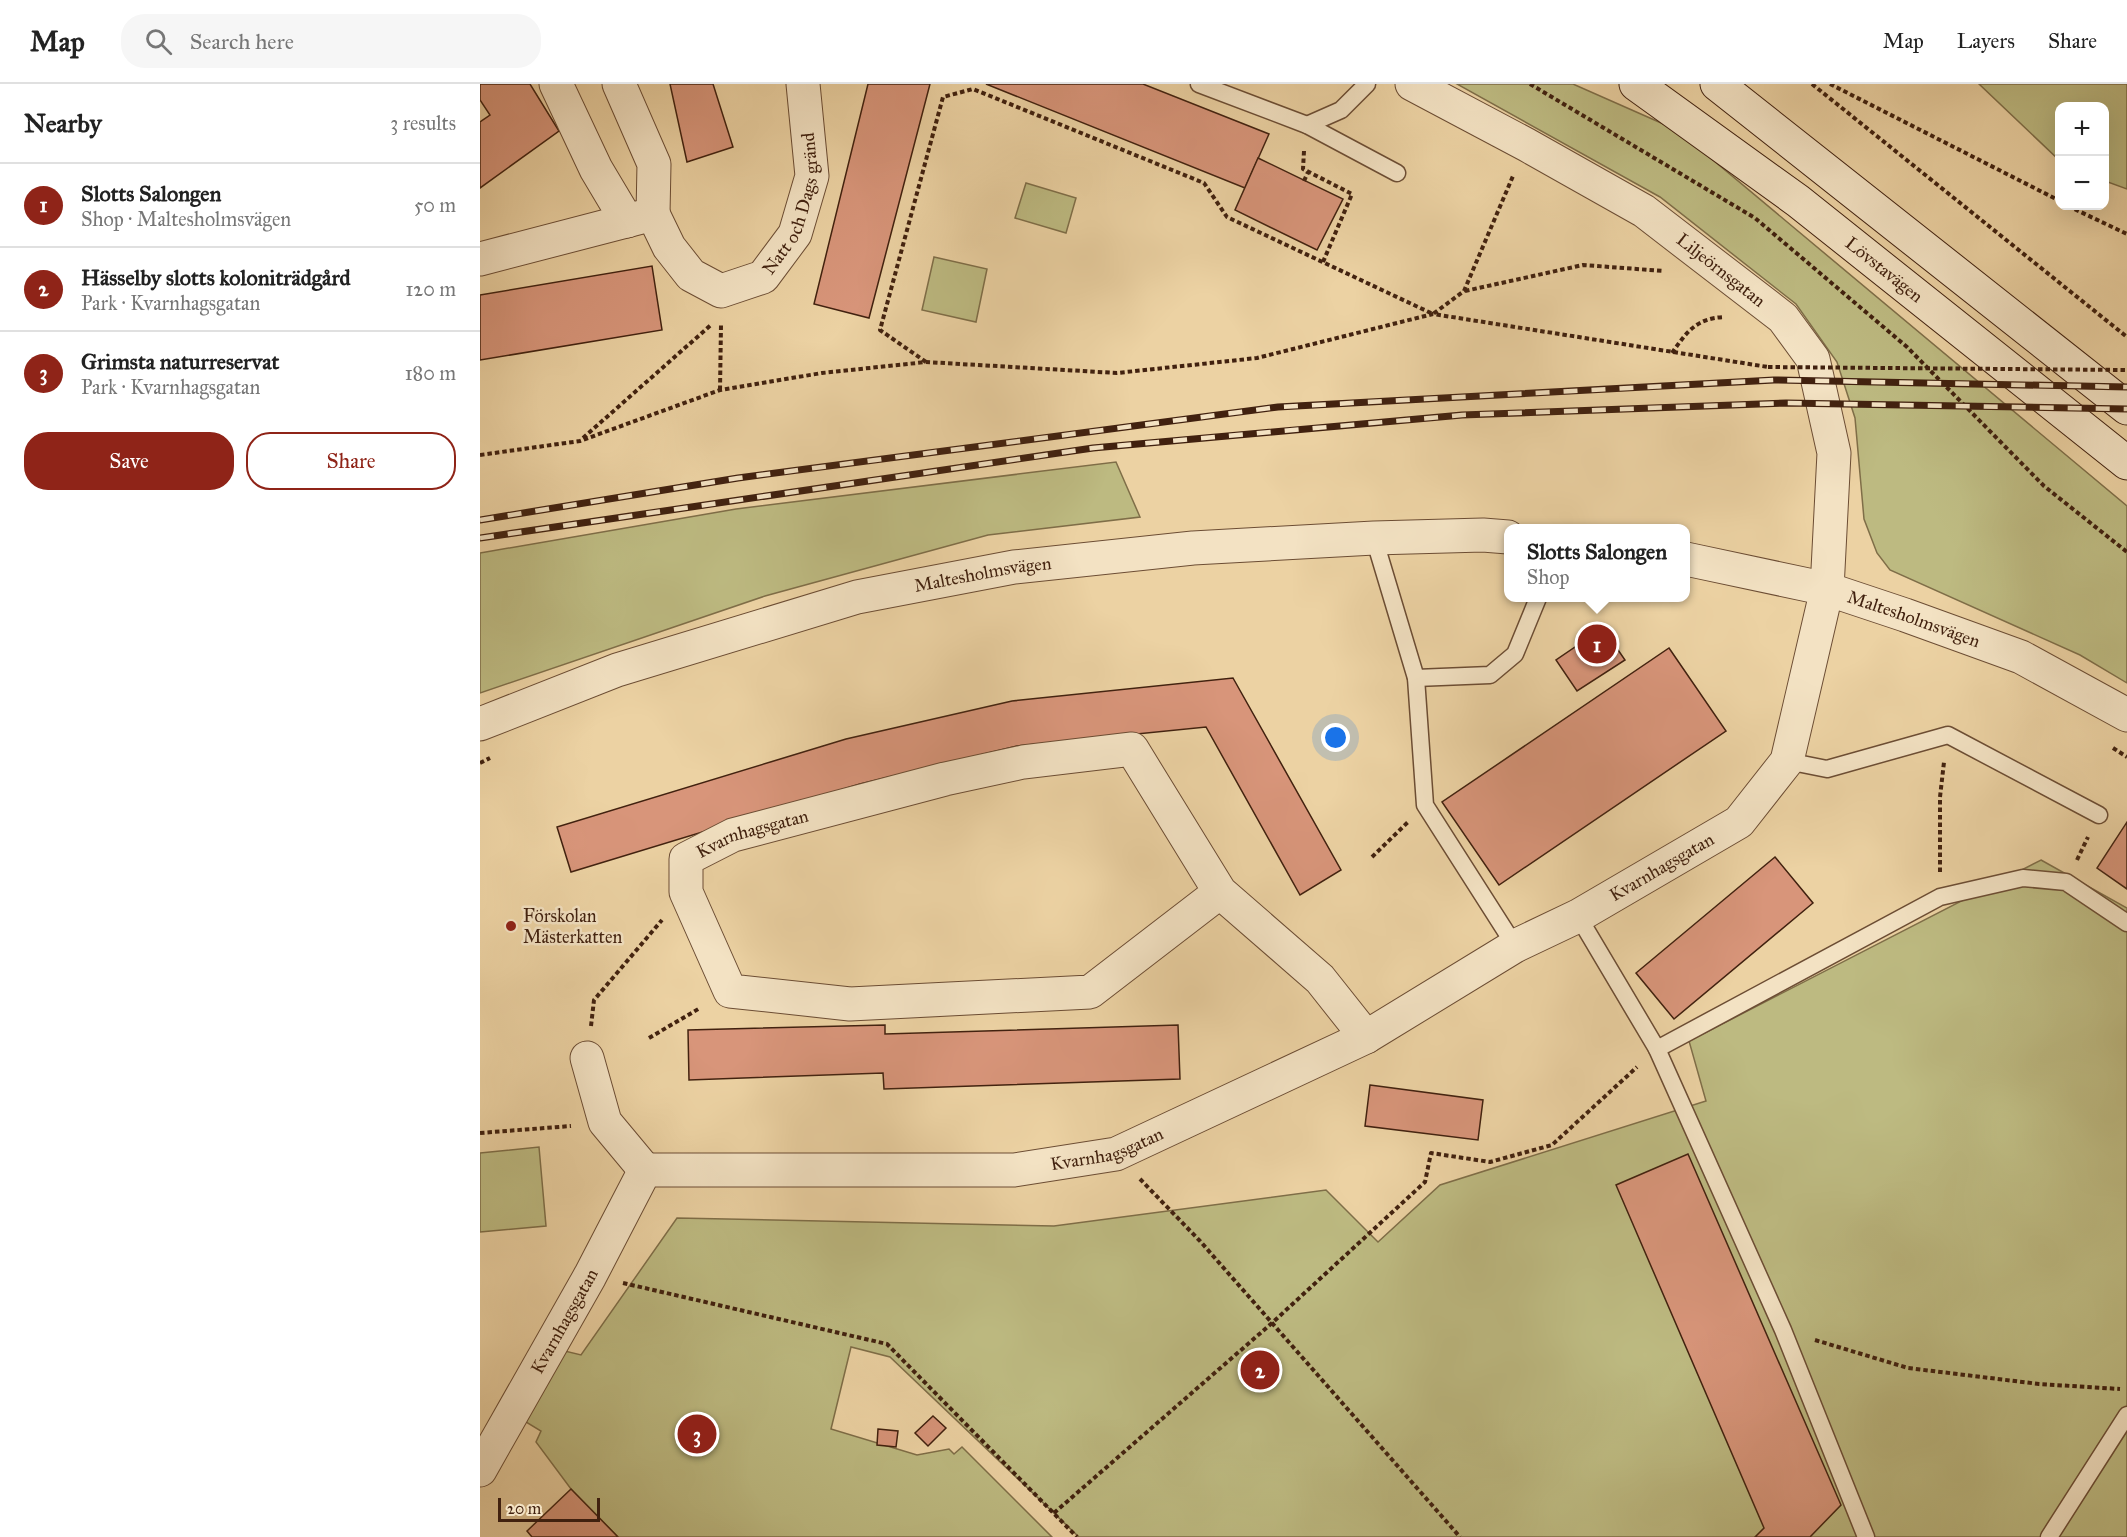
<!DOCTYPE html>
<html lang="en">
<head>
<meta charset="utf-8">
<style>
  :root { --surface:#fff; --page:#f6f6f6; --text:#222; --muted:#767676; --line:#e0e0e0; --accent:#8f2418 }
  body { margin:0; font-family:"IM FELL Great Primer",serif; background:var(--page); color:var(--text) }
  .controls { position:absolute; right:18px; top:18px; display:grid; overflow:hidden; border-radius:12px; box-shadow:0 6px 24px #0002 }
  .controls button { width:54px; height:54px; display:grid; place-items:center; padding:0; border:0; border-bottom:2px solid var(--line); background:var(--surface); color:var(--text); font:30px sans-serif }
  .scale { position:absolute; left:18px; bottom:15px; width:102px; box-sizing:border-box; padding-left:6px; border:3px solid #41210f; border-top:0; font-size:16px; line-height:21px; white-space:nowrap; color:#41210f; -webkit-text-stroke:4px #f3e2c3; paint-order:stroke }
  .you { position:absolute; left:856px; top:654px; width:21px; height:21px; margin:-15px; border:4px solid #fff; border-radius:50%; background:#1a73e8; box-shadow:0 0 0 9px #1a73e833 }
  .badge { display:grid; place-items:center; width:39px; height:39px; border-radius:50%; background:var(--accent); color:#fff; font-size:20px; font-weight:700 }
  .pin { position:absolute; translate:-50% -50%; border:3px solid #fff; box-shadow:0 2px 6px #0006 }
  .popup { position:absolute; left:1024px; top:440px; width:186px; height:78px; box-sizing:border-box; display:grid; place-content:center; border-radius:12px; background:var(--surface); filter:drop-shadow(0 2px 4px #0005); font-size:20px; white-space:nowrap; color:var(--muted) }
  .popup b { font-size:22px; color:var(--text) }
  .popup::after { content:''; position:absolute; left:50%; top:100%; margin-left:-12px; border:12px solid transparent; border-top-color:var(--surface) }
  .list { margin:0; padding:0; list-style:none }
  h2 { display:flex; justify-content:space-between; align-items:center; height:78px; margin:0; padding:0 24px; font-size:26px }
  h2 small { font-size:20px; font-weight:400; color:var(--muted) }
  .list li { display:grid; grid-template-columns:39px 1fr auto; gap:18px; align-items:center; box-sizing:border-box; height:84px; padding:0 24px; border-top:2px solid var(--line) }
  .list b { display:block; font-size:22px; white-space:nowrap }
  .list p { margin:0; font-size:20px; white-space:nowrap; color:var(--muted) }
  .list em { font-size:20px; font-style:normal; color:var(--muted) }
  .actions { display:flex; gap:12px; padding:18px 24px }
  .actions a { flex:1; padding:14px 0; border:2px solid var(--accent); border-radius:24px; text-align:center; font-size:21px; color:var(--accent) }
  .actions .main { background:var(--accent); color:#fff }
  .icon { flex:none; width:33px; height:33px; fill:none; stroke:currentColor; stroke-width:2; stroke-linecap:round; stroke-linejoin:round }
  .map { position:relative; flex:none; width:1647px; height:1453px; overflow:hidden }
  header { display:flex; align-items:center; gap:36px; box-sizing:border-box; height:84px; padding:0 30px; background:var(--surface); border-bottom:2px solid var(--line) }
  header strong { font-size:28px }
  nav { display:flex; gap:33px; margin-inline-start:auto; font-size:21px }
  .search { width:420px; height:54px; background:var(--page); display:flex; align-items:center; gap:15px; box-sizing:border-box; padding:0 21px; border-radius:24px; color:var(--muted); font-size:22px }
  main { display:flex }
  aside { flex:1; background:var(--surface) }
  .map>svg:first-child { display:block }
  .green { fill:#bdba81; stroke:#7f6e48; stroke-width:1.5 }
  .building { fill:#d8957a; stroke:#41210f; stroke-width:1.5 }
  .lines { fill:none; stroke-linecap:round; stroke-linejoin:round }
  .lane-casing { stroke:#6c4d34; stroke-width:19 }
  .street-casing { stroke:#6c4d34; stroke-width:35 }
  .secondary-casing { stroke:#41210f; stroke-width:35 }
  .path { stroke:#41210f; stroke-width:4; stroke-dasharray:4.5 3; stroke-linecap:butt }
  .lane { stroke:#f3e2c3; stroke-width:16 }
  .street { stroke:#f3e2c3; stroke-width:33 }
  .secondary { stroke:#f3e2c3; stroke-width:33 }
  .rail-casing { stroke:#41210f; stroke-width:7 }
  .rail { stroke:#f3e2c3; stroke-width:4.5; stroke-dasharray:14; stroke-linecap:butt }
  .path-bridge { stroke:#41210f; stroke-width:4; stroke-dasharray:4.5 3; stroke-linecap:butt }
  .poi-dot { fill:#8f2418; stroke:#f3e2c3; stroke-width:2 }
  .labels { text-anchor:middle; stroke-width:5; stroke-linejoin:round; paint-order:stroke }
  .street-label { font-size:18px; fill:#41210f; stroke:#f3e2c3 }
  .poi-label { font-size:18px; fill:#41210f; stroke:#f3e2c3; text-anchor:start }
</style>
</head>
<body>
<header>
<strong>Map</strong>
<div class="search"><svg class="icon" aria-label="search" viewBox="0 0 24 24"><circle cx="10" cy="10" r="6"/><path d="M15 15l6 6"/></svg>Search here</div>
<nav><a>Map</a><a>Layers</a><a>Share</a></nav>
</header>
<main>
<aside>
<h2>Nearby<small>3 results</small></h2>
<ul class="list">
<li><span class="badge">1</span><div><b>Slotts Salongen</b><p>Shop · Maltesholmsvägen</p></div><em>50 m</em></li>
<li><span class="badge">2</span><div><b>Hässelby slotts koloniträdgård</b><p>Park · Kvarnhagsgatan</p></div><em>120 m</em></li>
<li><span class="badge">3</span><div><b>Grimsta naturreservat</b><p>Park · Kvarnhagsgatan</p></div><em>180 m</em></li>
</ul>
<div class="actions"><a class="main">Save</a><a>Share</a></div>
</aside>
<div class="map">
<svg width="1647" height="1453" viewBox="0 0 1647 1453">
  <rect width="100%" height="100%" fill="#ecd2a3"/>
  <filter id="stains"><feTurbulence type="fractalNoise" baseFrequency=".00333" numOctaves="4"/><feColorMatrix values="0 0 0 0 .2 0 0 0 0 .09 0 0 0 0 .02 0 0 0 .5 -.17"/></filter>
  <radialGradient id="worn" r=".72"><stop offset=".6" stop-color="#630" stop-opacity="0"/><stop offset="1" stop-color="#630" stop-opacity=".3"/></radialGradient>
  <g class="green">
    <path d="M 977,0 L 1093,0 L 1197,46 L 1647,422 L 1647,599 L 1600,571 L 1410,486 L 1397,469 L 1384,435 L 1375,334 L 1357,278 L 1316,220 L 1180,113 Z"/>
    <path d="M 1499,0 L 1647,0 L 1647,105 L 1625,97 L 1624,22 L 1580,22 L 1579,76 Z"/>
    <path d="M 546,99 L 596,114 L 586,149 L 535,134 Z"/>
    <path d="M 454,173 L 507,185 L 496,238 L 442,226 Z"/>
    <path d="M 636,378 L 660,433 L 508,451 L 285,512 L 0,609 L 0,469 L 256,425 Z"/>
    <path d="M 1561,776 L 1647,824 L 1647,1453 L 599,1453 L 410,1273 L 371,1263 L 351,1345 L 437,1371 L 469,1365 L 474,1370 L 482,1363 L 572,1453 L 138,1453 L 91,1405 L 56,1358 L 61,1347 L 46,1338 L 85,1267 L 101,1271 L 197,1134 L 574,1142 L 846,1106 L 898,1158 L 960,1101 L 1226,1017 L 1209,957 Z"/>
    <path d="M 59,1063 L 66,1142 L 0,1148 L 0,1069 Z"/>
  </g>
  <g class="building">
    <path d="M 0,0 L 50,0 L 79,47 L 0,104 L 0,38 L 10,31 L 0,16 Z"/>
    <path d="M 190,0 L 233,0 L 253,63 L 207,78 Z"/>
    <path d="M 388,0 L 450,0 L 389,234 L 334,220 Z"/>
    <path d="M 506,0 L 663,0 L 789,50 L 765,104 Z"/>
    <path d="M 778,74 L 863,115 L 837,166 L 755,126 Z"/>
    <path d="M 172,182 L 182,246 L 0,276 L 0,211 Z"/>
    <path d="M 1123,544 L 1145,576 L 1097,607 L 1076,576 Z"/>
    <path d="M 1189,564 L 1246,647 L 1019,801 L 962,718 Z"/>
    <path d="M 753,594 L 861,786 L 820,811 L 726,643 L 537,662 L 380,700 L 91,788 L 77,743 L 366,655 L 532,617 Z"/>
    <path d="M 1647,738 L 1647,805 L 1617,784 Z"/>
    <path d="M 1295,773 L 1333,819 L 1194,935 L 1156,889 Z"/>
    <path d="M 405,941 L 405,950 L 698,941 L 700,995 L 404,1005 L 403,989 L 209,996 L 208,946 Z"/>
    <path d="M 890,1001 L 1003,1016 L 998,1056 L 885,1042 Z"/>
    <path d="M 1208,1070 L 1361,1421 L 1330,1453 L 1275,1453 L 1284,1444 L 1136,1101 Z"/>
    <path d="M 453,1332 L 466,1344 L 448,1362 L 435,1349 Z"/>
    <path d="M 398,1345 L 418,1347 L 416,1363 L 397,1361 Z"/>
    <path d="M 91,1405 L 138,1453 L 52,1453 L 47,1447 Z"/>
  </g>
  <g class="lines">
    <defs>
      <g id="lane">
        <path d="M 719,0 L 827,41 L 917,89"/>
        <path d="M 827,41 L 861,26 L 887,0"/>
        <path d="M 894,454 L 936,594 L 945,721 L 1035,862"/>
        <path d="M 936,594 L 1010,591 L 1035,570 L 1058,514"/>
        <path d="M 1307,677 L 1347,685 L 1468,651 L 1619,731"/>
        <path d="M 1098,832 L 1177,965 L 1460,813 L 1543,794 L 1586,798 L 1647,839"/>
        <path d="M 1177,965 L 1303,1246 L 1386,1453"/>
        <path d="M 1569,1453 L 1647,1331"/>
      </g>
      <g id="street">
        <path d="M 76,0 L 116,85 L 147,137"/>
        <path d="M 139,0 L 174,80 L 173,130"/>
        <path id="s1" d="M 0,175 L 173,130 L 189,163 L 211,191 L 241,207 L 283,193 L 315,150 L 332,92 L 323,0"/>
        <path id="s2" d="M 1206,475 L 1347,505 L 1425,531 L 1541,573 L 1647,631"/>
        <path id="s3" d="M 0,640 L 137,586 L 377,513 L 534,483 L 713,464 L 894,454 L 1003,451 L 1028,453"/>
        <path id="s4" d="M 740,808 L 610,908 L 370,920 L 250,907 L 206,808 L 206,775 L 253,751 L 465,695 L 543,678 L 652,665 L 740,808 L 840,895 L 886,953"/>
        <path d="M 107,974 L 125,1038 L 165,1086"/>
        <path id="s5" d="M 0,1386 L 110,1192 L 165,1086 L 534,1086 L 636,1070 L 886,953 L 1035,862 L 1098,832 L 1259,738 L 1307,677 L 1347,505 L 1354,369 L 1333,275 L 1303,234 L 1164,127 L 1047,61 L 932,0"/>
      </g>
      <g id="secondary">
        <path id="s6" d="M 1156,0 L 1318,117 L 1647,379"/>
        <path d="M 1237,0 L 1647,324"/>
      </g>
    </defs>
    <use href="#lane" class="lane-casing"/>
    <use href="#street" class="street-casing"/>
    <use href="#secondary" class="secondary-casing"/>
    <g class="path">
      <path d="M 1050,0 L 1275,134 L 1427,263 L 1564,402 L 1647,468"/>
      <path d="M 1332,0 L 1647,253"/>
      <path d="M 1350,0 L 1580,117"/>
      <path d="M 824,67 L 823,85 L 872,110 L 843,178"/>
      <path d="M 824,97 L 828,88"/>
      <path d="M 1588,122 L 1647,150"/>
      <path d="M 985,207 L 1103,181 L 1184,187"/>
      <path d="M 1192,269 C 1207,247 1217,234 1245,233"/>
      <path d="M 446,278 L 400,246 L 463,13 L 493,5 L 724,99 L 747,133 L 953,230 L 984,207 L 1033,92"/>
      <path d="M 240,306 L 241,241"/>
      <path d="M 103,354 L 232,240"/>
      <path d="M 0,371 L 100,357 L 240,306 L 342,289 L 446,278 L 637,289 L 777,274 L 953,230 L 1288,283"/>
      <path d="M 1633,664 L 1647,673"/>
      <path d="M 0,679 L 10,674"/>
      <path d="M 892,773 L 928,738"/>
      <path d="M 1597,776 L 1608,753"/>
      <path d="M 1460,788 L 1460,713 L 1464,678"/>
      <path d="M 111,942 L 114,916 L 182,836"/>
      <path d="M 169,954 L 220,924"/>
      <path d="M 0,1049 L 91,1042"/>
      <path d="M 660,1095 L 720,1157 L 980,1453"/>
      <path d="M 143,1199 L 407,1260 L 597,1453"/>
      <path d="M 1335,1256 L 1428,1284 L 1559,1300 L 1640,1305"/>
      <path d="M 574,1429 L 792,1239 L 945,1098 L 951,1069 L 1010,1078 L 1072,1061 L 1157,983"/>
    </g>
    <use href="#lane" class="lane"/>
    <use href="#street" class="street"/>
    <use href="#secondary" class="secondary"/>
    <defs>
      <g id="rail">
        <path d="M 0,436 L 258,394 L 798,323 L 1294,296 L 1647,303"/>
        <path d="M 0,454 L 613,364 L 982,331 L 1306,319 L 1647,325"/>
      </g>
    </defs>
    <use href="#rail" class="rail-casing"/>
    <use href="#rail" class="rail"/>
    <path class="path-bridge" d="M 1288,283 L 1647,286"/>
  </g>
  <circle class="poi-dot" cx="31" cy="842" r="6"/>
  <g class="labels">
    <g class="street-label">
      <text dy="6" stroke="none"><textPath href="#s1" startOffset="411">Natt och Dags gränd</textPath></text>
      <text dy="6" stroke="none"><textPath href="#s6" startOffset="310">Lövstavägen</textPath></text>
      <text transform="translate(1241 186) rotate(38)" y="6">Liljeörnsgatan</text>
      <text dy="6" stroke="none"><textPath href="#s3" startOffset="526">Maltesholmsvägen</textPath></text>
      <text dy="6" stroke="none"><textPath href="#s2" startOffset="236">Maltesholmsvägen</textPath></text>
      <text dy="6" stroke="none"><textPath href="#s4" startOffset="738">Kvarnhagsgatan</textPath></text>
      <text dy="6" stroke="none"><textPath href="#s5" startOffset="1432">Kvarnhagsgatan</textPath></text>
      <text dy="6" stroke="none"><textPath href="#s5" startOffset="807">Kvarnhagsgatan</textPath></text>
      <text dy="6" stroke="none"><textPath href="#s5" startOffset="171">Kvarnhagsgatan</textPath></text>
    </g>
    <g class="poi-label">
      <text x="43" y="838">Förskolan<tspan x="43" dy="21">Mästerkatten</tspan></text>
    </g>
  </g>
  <rect width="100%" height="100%" filter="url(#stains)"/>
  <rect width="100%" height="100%" fill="url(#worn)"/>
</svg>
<div class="controls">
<button>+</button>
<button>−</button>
</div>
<div class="scale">20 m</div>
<div class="you"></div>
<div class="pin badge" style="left:1117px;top:560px">1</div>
<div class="popup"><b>Slotts Salongen</b>Shop</div>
<div class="pin badge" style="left:780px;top:1286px">2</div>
<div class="pin badge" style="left:217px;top:1350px">3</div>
</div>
</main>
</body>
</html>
